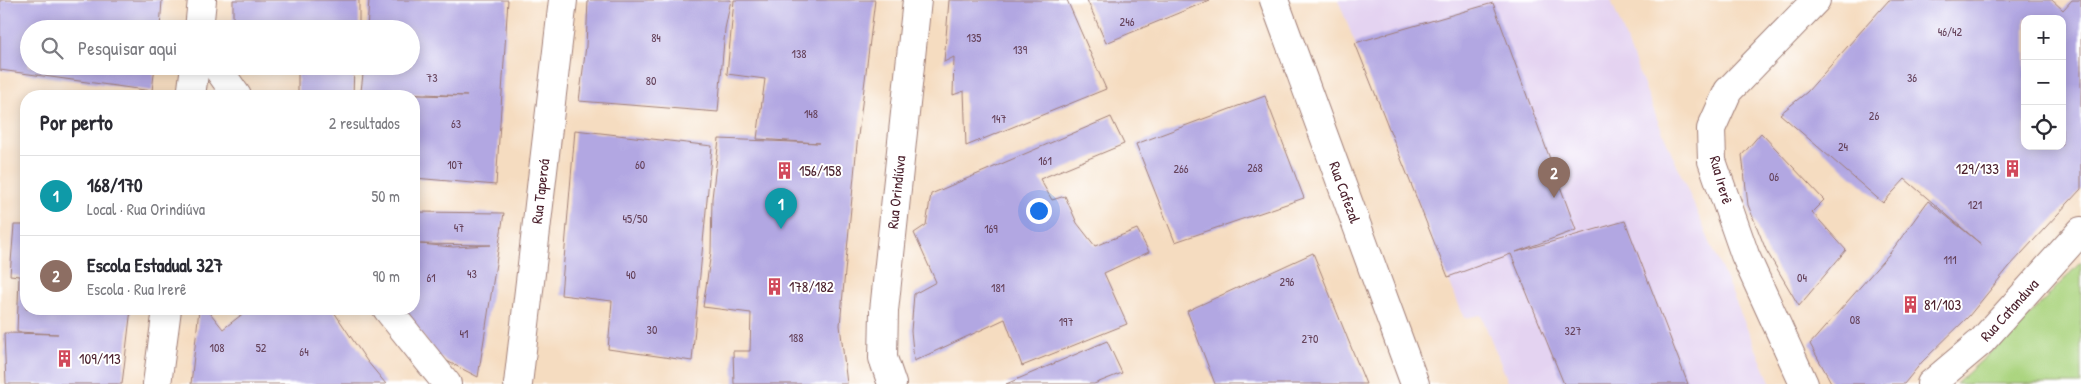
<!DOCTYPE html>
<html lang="pt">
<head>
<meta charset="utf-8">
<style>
  :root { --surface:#fff; --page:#f7f7f7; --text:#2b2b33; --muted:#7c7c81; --line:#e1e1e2; --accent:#d1495b }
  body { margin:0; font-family:"Patrick Hand",sans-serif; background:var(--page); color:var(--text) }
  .controls { position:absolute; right:15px; top:15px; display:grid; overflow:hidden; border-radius:10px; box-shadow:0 2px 12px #0003 }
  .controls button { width:45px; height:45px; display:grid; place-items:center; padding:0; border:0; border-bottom:1px solid var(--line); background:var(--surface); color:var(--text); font:25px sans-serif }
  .you { position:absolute; left:1038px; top:210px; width:18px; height:18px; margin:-12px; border:4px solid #fff; border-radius:50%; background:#1a73e8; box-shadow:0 0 0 8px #1a73e833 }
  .badge { display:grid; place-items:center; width:32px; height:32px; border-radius:50%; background:var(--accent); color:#fff; font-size:16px; font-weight:700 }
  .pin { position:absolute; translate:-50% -41px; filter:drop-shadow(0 1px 2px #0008) }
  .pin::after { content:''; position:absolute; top:26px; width:18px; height:15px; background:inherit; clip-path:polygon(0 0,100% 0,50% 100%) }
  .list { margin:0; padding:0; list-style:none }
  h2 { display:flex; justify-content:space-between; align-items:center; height:65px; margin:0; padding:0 20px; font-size:21px }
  h2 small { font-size:16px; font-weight:400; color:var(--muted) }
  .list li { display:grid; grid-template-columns:32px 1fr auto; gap:15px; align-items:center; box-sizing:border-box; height:80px; padding:0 20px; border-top:1px solid var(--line) }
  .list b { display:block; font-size:19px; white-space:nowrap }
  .list p { margin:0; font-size:16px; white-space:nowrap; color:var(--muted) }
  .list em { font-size:16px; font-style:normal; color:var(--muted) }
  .icon { flex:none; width:28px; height:28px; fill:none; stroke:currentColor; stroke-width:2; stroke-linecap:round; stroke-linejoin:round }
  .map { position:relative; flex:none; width:2081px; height:384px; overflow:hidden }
  .search { position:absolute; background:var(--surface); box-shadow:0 2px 12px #0003; left:20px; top:20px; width:400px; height:55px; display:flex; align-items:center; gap:12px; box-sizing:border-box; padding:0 18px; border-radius:28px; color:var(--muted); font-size:19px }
  .panel { position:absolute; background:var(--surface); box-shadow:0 2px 12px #0003; left:20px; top:90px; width:400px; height:225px; border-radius:20px }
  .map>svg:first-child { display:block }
  .built { fill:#e4d3f1 }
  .green { fill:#abd47f; stroke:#7a7a55 }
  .building { fill:#b2a7e2; fill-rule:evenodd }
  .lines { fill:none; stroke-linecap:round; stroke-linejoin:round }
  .minor-casing { stroke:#a07e76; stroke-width:30 }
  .minor { stroke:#fff; stroke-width:28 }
  .labels { text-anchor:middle; stroke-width:4; stroke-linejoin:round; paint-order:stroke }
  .number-label { font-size:12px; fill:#644159 }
  .poi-label { font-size:15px; fill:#4a1f2b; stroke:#fff; text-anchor:start }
  .street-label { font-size:15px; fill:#4a1f2b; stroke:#fff }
</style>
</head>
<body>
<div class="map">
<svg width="2081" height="384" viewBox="0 0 2081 384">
  <rect width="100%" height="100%" fill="#fff"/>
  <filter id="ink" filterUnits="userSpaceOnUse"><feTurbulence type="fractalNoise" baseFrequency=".02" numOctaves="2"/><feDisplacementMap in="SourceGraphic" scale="10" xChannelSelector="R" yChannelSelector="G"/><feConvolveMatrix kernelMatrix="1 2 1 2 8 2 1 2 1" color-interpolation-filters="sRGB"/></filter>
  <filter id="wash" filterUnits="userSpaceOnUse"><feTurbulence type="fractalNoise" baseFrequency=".0096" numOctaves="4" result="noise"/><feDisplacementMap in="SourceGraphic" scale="20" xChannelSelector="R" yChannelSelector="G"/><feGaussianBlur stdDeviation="1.12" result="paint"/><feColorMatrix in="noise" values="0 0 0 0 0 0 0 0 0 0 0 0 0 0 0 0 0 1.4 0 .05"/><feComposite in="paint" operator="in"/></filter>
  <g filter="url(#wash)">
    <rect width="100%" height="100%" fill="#f5dcc0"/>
    <path class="built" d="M 1338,0 L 1611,0 L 1657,119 L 1771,384 L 1509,384 L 1481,315 L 1464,318 Z"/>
    <path class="green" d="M 2081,262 L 2081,384 L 1956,384 L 2016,329 Z"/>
    <g id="blocks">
      <g class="building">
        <path d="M 0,0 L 162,0 L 160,29 L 29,29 L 29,66 L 155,66 L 152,91 L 0,70 Z"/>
        <path d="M 233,0 L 359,0 L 359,27 L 348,29 L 233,29 Z"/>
        <path d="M 369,0 L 508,0 L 496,185 L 414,178 L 414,95 L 467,96 L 361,91 L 364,66 L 411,66 L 411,29 L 367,29 Z"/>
        <path d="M 588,0 L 731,0 L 725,29 L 718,112 L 579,101 L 586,46 Z"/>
        <path d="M 734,0 L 875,0 L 857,144 L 840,325 L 847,384 L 734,384 L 733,351 L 750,351 L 751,313 L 703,307 L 711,252 L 712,198 L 719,139 L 819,143 L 757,139 L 765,79 L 727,74 Z"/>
        <path d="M 949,0 L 1067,0 L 1106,89 L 966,146 L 964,91 L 953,95 L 954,57 L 944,62 Z"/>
        <path d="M 1087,0 L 1210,0 L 1106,43 Z"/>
        <path d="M 1889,0 L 2052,0 L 2063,10 L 2072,0 L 2081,0 L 2081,189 L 2009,267 L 1969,316 L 1922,362 L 1904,384 L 1832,384 L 1810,344 L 1890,253 L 1928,201 L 1982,245 L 1905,179 L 1883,203 L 1780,114 L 1807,92 ZM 2025,19 L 2062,19 L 2062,146 L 2025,146 Z"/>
        <path d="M 1493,3 L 1576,230 L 1516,252 L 1625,221 L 1688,384 L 1564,384 L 1511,254 L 1448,277 L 1355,43 Z"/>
        <path d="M 298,66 L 354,66 L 353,96 L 298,96 Z"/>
        <path d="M 1265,96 L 1304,198 L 1175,242 L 1136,144 Z"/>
        <path d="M 1111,117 L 1124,144 L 1040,179 L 1052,200 L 1065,196 L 1077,223 L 1095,246 L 1137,229 L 1149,252 L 1104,273 L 1127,324 L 1022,366 L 1005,319 L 914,361 L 911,331 L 914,294 L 936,282 L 914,233 L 926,225 L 931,194 Z"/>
        <path d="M 575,130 L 712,146 L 692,361 L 608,349 L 612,301 L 561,295 Z"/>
        <path d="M 1761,133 L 1824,200 L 1812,212 L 1846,250 L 1799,306 L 1766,250 L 1748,205 L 1742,155 Z"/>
        <path d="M 417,212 L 504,213 L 478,377 L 439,357 L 402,309 L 414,309 L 414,244 ZM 420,244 L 491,245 L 453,247 Z"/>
        <path d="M 14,225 L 26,225 L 26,309 L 131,309 L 122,384 L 6,384 L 4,333 L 58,334 L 17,332 L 19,276 L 10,275 Z"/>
        <path d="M 1313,253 L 1366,384 L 1215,384 L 1187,311 Z"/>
        <path d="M 199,309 L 207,309 L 223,329 L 249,309 L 332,309 L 367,361 L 386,384 L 191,384 Z"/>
        <path d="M 1107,341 L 1122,373 L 1094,384 L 1006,384 Z"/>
      </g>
    </g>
  </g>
  <g filter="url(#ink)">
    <use href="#blocks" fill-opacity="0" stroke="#a07e76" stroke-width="1"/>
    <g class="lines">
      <defs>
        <g id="minor">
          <path id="s1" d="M 1274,0 L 1415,384"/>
          <path d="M 199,29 L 202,0"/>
          <path d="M 216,66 L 237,96"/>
          <path d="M 191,96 L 195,66"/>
          <path d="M 387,309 L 447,384"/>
          <path d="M 157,384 L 167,309"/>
          <path id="s2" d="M 518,384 L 563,0"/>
          <path id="s3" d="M 892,384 L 883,358 L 884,311 L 917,0"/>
          <path d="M 1804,384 L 1745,255 L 1712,161 L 1711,129 L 1728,91 L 1816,0"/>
          <path id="s4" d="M 1931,384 L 1982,341 L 2081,231"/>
        </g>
      </defs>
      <use href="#minor" class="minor-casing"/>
      <use href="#minor" class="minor"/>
    </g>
  </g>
  <defs>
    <symbol id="building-bare" viewBox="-9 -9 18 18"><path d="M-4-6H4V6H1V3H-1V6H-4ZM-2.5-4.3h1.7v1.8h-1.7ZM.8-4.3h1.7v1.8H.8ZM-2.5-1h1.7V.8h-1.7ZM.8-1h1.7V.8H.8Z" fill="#d1495b" stroke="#fff" stroke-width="2.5" paint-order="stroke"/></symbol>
  </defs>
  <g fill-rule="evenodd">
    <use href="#building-bare" x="2000" y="156" width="25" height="25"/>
    <use href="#building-bare" x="772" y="158" width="25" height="25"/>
    <use href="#building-bare" x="762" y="274" width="25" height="25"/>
    <use href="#building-bare" x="1898" y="292" width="25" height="25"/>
    <use href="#building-bare" x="52" y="346" width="25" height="25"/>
  </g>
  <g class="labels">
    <g class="number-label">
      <text x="1127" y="26">246</text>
      <text x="1950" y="36">46/42</text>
      <text x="656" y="42">84</text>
      <text x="974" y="42">135</text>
      <text x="1020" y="54">139</text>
      <text x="799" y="58">138</text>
      <text x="432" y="82">73</text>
      <text x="1912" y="82">36</text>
      <text x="651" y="85">80</text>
      <text x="811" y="118">148</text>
      <text x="1874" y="120">26</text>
      <text x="999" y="123">147</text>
      <text x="456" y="128">63</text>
      <text x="1843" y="151">24</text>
      <text x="1045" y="165">161</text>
      <text x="455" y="169">107</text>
      <text x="640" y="169">60</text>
      <text x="1255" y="172">268</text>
      <text x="1181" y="173">266</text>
      <text x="1774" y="181">06</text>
      <text x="1975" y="209">121</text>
      <text x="635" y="223">45/50</text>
      <text x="459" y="232">47</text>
      <text x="991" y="233">169</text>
      <text x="1950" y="264">111</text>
      <text x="472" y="278">43</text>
      <text x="631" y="279">40</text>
      <text x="431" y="282">61</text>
      <text x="1802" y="282">04</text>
      <text x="1287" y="286">296</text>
      <text x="998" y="292">181</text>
      <text x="1855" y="324">08</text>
      <text x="1066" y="326">197</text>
      <text x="652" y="334">30</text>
      <text x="1573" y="335">327</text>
      <text x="464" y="338">41</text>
      <text x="796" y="342">188</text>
      <text x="1310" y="343">270</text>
      <text x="217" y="352">108</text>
      <text x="261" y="352">52</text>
      <text x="304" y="356">64</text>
    </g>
    <g class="poi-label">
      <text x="1999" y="174" text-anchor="end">129/133</text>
      <text x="799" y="176">156/158</text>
      <text x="789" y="292">178/182</text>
      <text x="1924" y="310">81/103</text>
      <text x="79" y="364">109/113</text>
    </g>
    <g class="street-label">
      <text transform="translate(1721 180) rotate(74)" y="5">Rua Irerê</text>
      <text dy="5" stroke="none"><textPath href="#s2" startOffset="194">Rua Taperoá</textPath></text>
      <text dy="5" stroke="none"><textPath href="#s1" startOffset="205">Rua Cafezal</textPath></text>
      <text dy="5" stroke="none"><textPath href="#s3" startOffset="194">Rua Orindiúva</textPath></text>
      <text dy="5" stroke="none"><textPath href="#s4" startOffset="108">Rua Catanduva</textPath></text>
    </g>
  </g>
</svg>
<div class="controls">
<button>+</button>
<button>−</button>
<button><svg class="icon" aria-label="locate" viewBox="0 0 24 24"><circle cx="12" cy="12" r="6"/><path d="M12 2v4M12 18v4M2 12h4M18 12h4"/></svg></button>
</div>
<div class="you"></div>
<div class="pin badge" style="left:781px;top:229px;background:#0f9aa8">1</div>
<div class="pin badge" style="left:1554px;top:198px;background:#8d6e63">2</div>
<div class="search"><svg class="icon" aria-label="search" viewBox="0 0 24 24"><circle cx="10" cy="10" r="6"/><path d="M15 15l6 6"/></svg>Pesquisar aqui</div>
<section class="panel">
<h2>Por perto<small>2 resultados</small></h2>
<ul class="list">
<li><span class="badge" style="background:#0f9aa8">1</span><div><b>168/170</b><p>Local · Rua Orindiúva</p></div><em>50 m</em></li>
<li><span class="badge" style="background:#8d6e63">2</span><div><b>Escola Estadual 327</b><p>Escola · Rua Irerê</p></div><em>90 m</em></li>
</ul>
</section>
</div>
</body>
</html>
